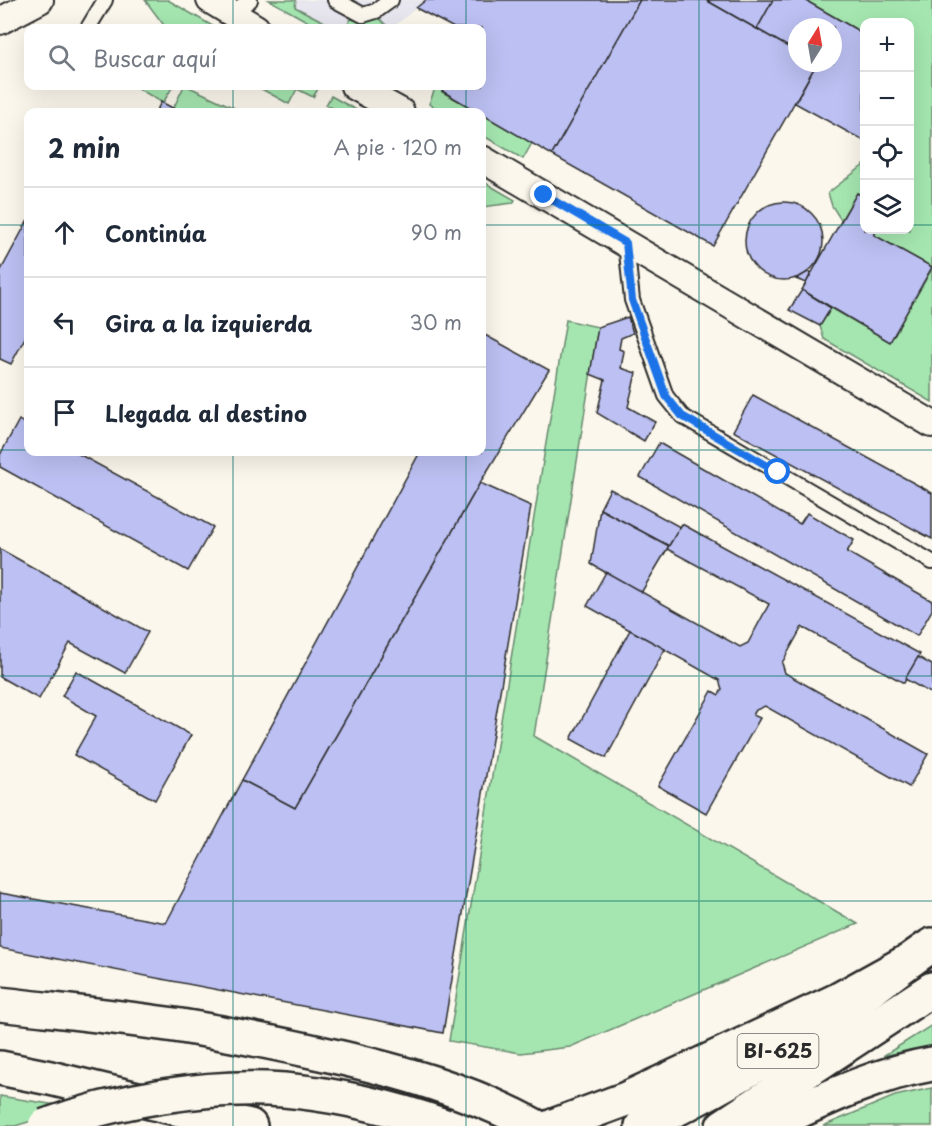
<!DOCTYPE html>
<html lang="es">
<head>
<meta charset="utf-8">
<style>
  :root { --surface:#fff; --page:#f2f2f3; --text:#1f2937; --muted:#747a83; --line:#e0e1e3 }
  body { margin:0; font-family:"Playpen Sans",sans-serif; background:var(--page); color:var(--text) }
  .controls { position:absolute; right:18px; top:18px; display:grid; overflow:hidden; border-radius:12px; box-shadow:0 6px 24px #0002 }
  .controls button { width:54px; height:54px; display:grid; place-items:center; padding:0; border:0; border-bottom:2px solid var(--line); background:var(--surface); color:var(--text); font:30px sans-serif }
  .compass { position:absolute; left:788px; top:18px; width:54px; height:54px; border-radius:50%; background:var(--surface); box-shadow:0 6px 24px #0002; rotate:11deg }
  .stop { position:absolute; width:18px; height:18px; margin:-14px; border:4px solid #1a73e8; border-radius:50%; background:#fff }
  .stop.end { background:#1a73e8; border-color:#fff; box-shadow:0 2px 6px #0008 }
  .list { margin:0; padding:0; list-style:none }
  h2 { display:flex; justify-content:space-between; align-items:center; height:78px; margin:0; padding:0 24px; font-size:26px }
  h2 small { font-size:20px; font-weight:400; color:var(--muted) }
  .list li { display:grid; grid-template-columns:39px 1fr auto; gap:18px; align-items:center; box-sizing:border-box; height:90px; padding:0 24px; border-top:2px solid var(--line) }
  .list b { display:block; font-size:22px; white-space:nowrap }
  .list em { font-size:20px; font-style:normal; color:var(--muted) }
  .icon { flex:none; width:33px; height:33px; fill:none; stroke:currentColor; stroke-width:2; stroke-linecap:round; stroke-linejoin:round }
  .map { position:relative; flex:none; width:932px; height:1126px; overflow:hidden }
  .search { position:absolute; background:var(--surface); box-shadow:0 6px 24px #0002; left:24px; top:24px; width:462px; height:66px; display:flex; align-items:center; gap:15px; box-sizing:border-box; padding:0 21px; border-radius:12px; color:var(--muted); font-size:22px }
  .panel { position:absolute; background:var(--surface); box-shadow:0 6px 24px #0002; left:24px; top:108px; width:462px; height:348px; border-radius:12px }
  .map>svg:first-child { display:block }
  .built { fill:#e8e6ee }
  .green { fill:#a5e6b0; stroke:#68886e; stroke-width:1.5 }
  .building { fill:#bcc0f2; stroke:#2b2b2b; stroke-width:1.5 }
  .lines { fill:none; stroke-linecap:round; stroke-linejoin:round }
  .service-casing { stroke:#2b2b2b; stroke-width:18 }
  .minor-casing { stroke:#2b2b2b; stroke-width:30 }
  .primary-casing { stroke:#2b2b2b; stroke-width:38 }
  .motorway-casing { stroke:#2b2b2b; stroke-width:38 }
  .service { stroke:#fbf7ec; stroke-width:14 }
  .minor { stroke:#fbf7ec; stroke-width:26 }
  .primary { stroke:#fbf7ec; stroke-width:33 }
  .motorway { stroke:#fbf7ec; stroke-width:33 }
  .motorway-bridge-casing { stroke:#2b2b2b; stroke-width:38; stroke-linecap:butt }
  .motorway-bridge { stroke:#fbf7ec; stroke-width:33 }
  .route { stroke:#1a73e8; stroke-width:8 }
  .grid { fill:none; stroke:#0f766e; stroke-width:1.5; stroke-opacity:0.55 }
  .labels { text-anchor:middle; stroke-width:4.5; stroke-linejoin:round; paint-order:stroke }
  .shield { fill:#fbf7ec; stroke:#696865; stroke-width:1.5 }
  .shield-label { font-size:20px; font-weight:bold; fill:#2b2b2b }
</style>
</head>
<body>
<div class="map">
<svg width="932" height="1126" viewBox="0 0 932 1126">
  <rect width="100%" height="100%" fill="#fbf7ec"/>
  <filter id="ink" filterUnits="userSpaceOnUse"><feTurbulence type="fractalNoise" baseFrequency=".0167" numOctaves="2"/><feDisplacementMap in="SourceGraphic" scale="12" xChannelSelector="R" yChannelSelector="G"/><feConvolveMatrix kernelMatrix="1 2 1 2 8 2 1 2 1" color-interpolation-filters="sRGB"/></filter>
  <g filter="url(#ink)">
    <path class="built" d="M 280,0 L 426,0 L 392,28 L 319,28 L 277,6 Z"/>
    <g class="green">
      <path d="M 145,0 L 168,0 L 216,28 L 166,28 Z"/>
      <path d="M 269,0 L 296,0 L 295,7 L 336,28 L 319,28 Z"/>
      <path d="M 805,0 L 932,0 L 932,267 L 874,235 L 877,230 L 910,230 L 910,22 L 864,22 L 864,34 Z"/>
      <path d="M 379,18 L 389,28 L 346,28 L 351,19 L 362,22 Z"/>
      <path d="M 134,86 L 173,86 L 163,103 Z"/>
      <path d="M 184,86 L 187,86 L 243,112 L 180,112 L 173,109 Z"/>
      <path d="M 256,86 L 313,86 L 318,89 L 313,97 L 297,89 L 289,104 Z"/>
      <path d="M 436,86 L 446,86 L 442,92 L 479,112 L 443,112 L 429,104 Z"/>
      <path d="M 331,96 L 360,112 L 341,112 L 326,105 Z"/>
      <path d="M 482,114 L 532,143 L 523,159 L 482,135 Z"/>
      <path d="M 864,165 L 864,197 L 857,193 L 841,220 L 832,206 L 828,193 Z"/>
      <path d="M 482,181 L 515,200 L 513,203 L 482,207 Z"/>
      <path d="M 932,269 L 932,402 L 824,339 L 820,326 L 831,308 L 890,342 Z"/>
      <path d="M 566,320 L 598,327 L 534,736 L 858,924 L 570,1047 L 521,1053 L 449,1041 Z"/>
      <path d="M 932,1025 L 932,1046 L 883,1056 Z"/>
      <path d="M 932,1088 L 932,1126 L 823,1126 L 895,1096 Z"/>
      <path d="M 0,1096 L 75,1108 L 15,1126 L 0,1126 Z"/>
    </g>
    <g class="building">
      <path d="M 426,0 L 640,0 L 552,155 L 442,91 L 446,86 L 482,86 L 482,28 L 454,28 L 416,8 Z"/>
      <path d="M 640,0 L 706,0 L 797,52 L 797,63 L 817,63 L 713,246 L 552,155 Z"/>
      <path d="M 706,0 L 773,0 L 757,29 Z"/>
      <path d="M 773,0 L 805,0 L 864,34 L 864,141 L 795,103 L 817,63 L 833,63 L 833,27 L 797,27 L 797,52 L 757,29 Z"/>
      <path d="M 161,102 L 167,105 L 180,112 L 156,112 Z"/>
      <path d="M 857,193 L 864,197 L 864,230 L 877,230 L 874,235 L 932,267 L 890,342 L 802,290 Z"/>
      <circle cx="784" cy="241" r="39"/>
      <path d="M 28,220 L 28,332 L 11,364 L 0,359 L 0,272 Z"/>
      <path d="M 808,272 L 811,273 L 806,283 L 796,279 Z"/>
      <path d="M 802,290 L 831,308 L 820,326 L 789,310 Z"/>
      <path d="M 628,317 L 633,333 L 621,338 L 619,349 L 624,351 L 621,368 L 636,373 L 628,407 L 655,422 L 644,441 L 597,413 L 605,380 L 590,374 L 598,327 Z"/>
      <path d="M 483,334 L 549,370 L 480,483 L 295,808 L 242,780 L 420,452 L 482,452 L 482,338 Z"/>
      <path d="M 753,395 L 932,493 L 932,539 L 733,431 Z"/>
      <path d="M 19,420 L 28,426 L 28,452 L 75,452 L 213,527 L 188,571 L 0,467 L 0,455 Z"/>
      <path d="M 659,443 L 800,524 L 807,513 L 854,540 L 847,552 L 932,601 L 932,610 L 917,636 L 640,477 Z"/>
      <path d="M 480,483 L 531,506 L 443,1033 L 0,948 L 0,893 L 166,923 L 242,780 L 295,808 Z"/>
      <path d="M 610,489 L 680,527 L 669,546 L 600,509 Z"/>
      <path d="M 600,509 L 669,546 L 641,593 L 591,564 Z"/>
      <path d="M 682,524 L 920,654 L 904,683 L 802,627 L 782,663 L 785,673 L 928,754 L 909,787 L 765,706 L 756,710 L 753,715 L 760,718 L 706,813 L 658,786 L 712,691 L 719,695 L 722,689 L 719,680 L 587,606 L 606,572 L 740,647 L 748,643 L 769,604 L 667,549 Z"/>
      <path d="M 0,549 L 148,632 L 125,673 L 70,643 L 39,699 L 0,677 Z"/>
      <path d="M 630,630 L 665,649 L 606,758 L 571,739 Z"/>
      <path d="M 918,657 L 932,665 L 932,694 L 905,679 Z"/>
      <path d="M 76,671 L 191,735 L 155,800 L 74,755 L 96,716 L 62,696 Z"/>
    </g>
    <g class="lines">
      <defs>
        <g id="service">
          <path d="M 335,0 L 363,15 L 376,11 L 391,0"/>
          <path d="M 231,14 L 250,0"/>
          <path d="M 88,28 L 105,0"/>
          <path d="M 626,243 L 632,300 L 666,396 L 682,416 L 932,562"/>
        </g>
        <g id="minor">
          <path d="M 210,0 L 256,28"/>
          <path d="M 0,21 L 40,0"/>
          <path d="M 354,86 L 401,112"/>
          <path d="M 482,159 L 932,424"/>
        </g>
        <g id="primary">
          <path d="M 642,1126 C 712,1093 780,1053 843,1010 C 874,989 901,965 932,945"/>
          <path d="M 723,1126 L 932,989"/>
        </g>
        <g id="motorway">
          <path d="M 0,1004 C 60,1011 121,1017 181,1026 C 231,1034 280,1044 329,1055 C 400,1071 471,1091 535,1126"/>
          <path d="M 0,1068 L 50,1078 L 250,1126"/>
          <path d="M 553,1126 L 626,1099 L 691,1069 L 838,1000 L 905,963"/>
          <path d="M 767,1126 C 821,1101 874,1074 932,1064"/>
        </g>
      </defs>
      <use href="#service" class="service-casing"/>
      <use href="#minor" class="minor-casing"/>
      <use href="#primary" class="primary-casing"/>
      <use href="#motorway" class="motorway-casing"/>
      <use href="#service" class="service"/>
      <use href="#minor" class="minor"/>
      <use href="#primary" class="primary"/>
      <use href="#motorway" class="motorway"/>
      <defs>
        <path id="motorway-bridge" d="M 45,1126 C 116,1100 209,1084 284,1090 C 340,1095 393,1108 445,1126"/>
      </defs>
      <use href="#motorway-bridge" class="motorway-bridge-casing"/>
      <use href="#motorway-bridge" class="motorway-bridge"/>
    </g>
  </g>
  <g class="lines" filter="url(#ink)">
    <path class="route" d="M 544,195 L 626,243 L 632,300 L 666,396 L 682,416 L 778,472"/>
  </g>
  <path class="grid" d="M 233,0 L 233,28M 466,0 L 466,28M 699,0 L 699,1126M 233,86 L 233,112M 466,86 L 466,112M 0,225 L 28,225M 482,225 L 864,225M 910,225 L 932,225M 0,450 L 28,450M 482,450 L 932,450M 233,452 L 233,1126M 466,452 L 466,1126M 0,676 L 932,676M 0,901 L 932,901"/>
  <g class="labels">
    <rect class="shield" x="737.5" y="1034" width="81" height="34" rx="4.5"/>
    <g class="shield-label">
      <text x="778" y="1058">BI-625</text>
    </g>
  </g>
</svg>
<div class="controls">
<button>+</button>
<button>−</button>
<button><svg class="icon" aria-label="locate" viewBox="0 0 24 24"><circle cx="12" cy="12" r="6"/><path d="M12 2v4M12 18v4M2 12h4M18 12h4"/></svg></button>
<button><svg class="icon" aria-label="layers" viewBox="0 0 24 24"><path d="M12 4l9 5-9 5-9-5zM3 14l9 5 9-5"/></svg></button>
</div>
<svg class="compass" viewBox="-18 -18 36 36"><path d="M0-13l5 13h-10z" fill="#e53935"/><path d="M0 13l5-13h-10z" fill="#747a83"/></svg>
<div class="stop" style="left:778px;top:472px"></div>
<div class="stop end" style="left:544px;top:195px"></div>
<div class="search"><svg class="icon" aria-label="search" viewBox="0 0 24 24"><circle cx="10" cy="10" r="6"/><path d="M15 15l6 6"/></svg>Buscar aquí</div>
<section class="panel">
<h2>2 min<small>A pie · 120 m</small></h2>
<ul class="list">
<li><svg class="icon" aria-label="ahead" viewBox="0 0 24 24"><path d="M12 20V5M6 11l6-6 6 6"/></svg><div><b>Continúa</b></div><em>90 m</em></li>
<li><svg class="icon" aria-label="left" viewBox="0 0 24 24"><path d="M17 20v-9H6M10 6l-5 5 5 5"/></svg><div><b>Gira a la izquierda</b></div><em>30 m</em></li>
<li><svg class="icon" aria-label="arrive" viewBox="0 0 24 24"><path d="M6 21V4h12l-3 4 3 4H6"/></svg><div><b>Llegada al destino</b></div></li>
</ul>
</section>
</div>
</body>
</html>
